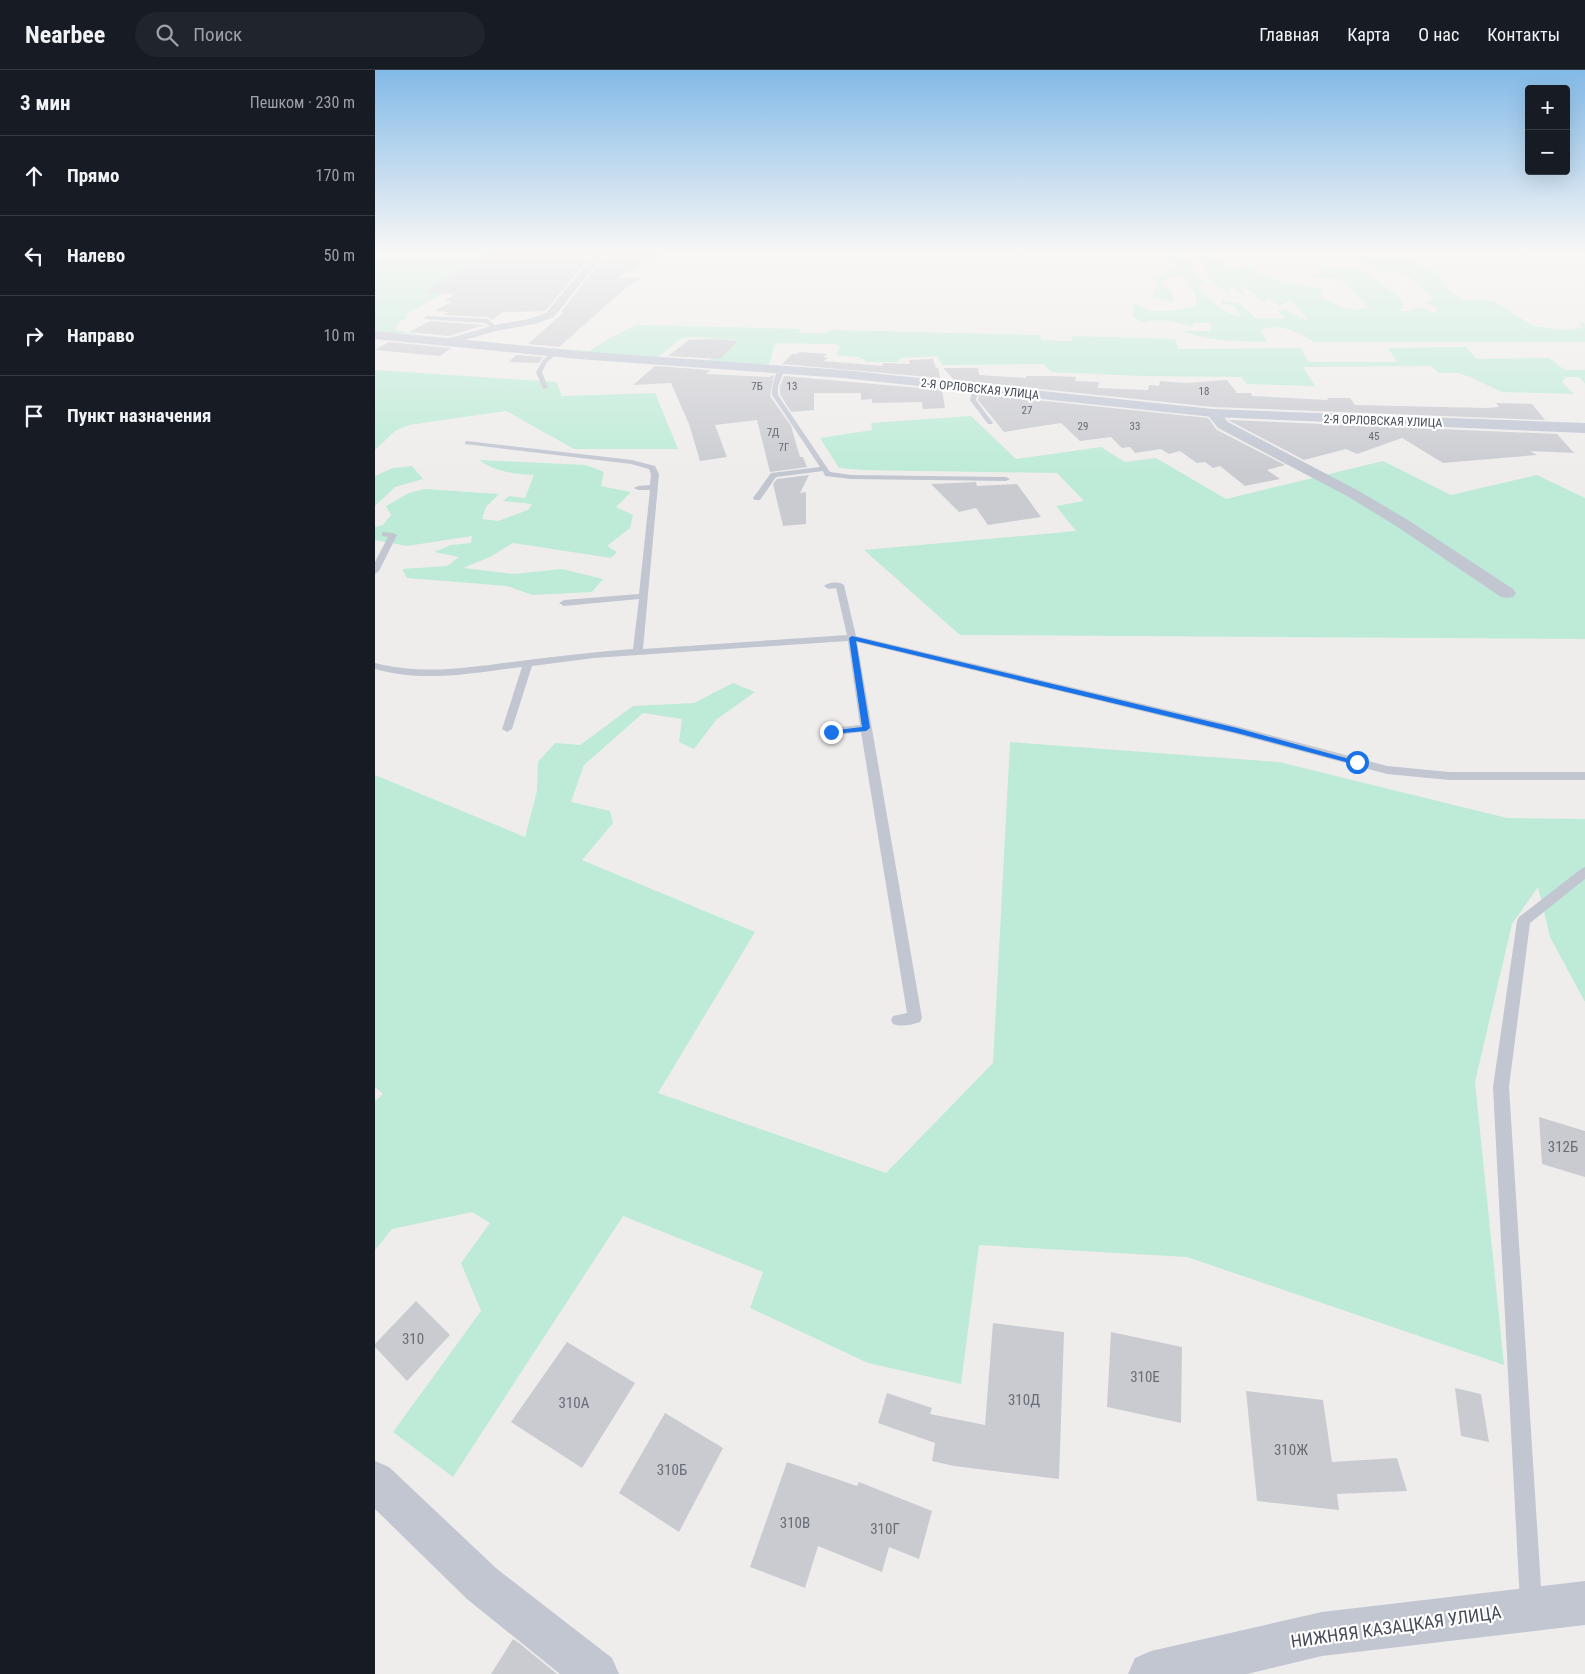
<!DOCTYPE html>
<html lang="ru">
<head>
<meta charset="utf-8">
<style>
  :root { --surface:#171b24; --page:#20242c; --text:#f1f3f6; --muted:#9ea1a6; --line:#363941 }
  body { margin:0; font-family:"Roboto Condensed",sans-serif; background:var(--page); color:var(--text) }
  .controls { position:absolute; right:15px; top:15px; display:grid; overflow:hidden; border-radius:5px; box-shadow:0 5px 20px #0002 }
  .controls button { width:45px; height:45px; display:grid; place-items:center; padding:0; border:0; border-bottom:1px solid var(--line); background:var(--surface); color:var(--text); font:25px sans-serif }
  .stop { position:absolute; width:15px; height:15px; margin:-11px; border:4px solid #1a73e8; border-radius:50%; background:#fff }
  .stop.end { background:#1a73e8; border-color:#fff; box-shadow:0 1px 5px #0008 }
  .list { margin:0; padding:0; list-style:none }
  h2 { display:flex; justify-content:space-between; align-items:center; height:65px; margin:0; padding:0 20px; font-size:21px }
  h2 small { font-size:16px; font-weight:400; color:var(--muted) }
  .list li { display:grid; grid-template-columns:32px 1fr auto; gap:15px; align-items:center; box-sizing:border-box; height:80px; padding:0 20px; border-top:1px solid var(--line) }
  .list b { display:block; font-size:19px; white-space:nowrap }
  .list em { font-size:16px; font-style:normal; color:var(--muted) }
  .icon { flex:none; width:28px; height:28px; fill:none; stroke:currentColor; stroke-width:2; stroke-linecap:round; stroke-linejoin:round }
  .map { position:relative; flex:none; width:1210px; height:1604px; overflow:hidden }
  header { display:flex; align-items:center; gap:30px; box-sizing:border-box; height:70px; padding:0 25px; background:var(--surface); border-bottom:1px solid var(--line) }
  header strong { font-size:24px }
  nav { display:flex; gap:28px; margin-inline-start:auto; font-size:18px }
  .search { width:350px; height:45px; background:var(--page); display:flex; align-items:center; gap:12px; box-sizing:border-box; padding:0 18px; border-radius:28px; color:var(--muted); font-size:19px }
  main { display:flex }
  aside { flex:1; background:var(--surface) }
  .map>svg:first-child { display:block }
  .green { fill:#bdebd7 }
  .building { fill:#cacbd1 }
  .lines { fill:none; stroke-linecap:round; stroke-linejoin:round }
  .lane { fill:#c1c6d1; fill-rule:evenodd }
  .street { fill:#c1c6d1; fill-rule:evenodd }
  .secondary { fill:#c0c6d4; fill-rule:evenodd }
  .route { fill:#1a73e8 }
  .labels { text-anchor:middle; stroke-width:4.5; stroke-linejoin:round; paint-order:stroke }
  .far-number-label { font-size:11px; fill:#676c76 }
  .far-street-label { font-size:12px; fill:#464c58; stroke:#fff }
  .near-number-label { font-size:15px; fill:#676c76 }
  .near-street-label { font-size:18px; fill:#464c58; stroke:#fff }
</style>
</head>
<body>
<header>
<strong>Nearbee</strong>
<div class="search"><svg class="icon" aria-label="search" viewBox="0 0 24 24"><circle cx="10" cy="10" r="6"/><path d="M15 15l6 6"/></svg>Поиск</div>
<nav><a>Главная</a><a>Карта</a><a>О нас</a><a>Контакты</a></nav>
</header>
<main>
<aside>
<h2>3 мин<small>Пешком · 230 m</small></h2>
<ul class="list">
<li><svg class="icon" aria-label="ahead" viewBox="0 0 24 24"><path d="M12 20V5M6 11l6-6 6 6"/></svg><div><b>Прямо</b></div><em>170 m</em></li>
<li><svg class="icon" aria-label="left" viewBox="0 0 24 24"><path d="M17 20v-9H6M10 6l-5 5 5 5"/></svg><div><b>Налево</b></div><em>50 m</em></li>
<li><svg class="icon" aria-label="right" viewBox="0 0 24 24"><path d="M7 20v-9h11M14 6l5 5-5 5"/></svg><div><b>Направо</b></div><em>10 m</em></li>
<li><svg class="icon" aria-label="arrive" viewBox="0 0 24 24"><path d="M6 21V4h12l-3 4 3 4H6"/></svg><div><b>Пункт назначения</b></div></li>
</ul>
</aside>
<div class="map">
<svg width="1210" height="1604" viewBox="0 0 1210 1604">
  <rect width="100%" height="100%" fill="#efedec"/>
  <g class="green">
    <path d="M 0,180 L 177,180 L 145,207 L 102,206 L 30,245 L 33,247 L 25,251 L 20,260 L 42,264 L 0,262 L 0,193 L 4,188 L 0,188 Z"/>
    <path d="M 790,180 L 800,180 L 805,189 L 816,193 L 820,201 L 829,213 L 823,216 C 835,230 849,245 867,247 L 859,236 L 847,233 L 847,230 L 866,234 L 880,248 L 910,249 L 903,241 L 910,239 L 923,247 L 934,251 L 916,230 L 905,236 L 893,228 L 890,233 L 865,213 L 870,227 L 857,216 L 853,223 C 848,219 840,215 836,210 C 826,196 833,191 813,181 L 814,180 L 830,180 L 834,183 L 842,185 C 849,195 852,201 865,200 L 863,196 L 878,196 L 882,201 L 882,205 L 889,205 L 901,210 L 943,218 L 947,220 L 946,226 C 962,237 975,242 994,238 L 966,210 L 932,206 L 946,203 L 948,196 L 992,202 L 1029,231 L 1025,241 L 1034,241 L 1047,237 L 1059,243 L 1064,238 L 1050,233 L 1059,229 L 1032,205 L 1018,200 L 1010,202 L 983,189 L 1011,187 L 1013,182 L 1025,188 L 1039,189 L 1039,194 L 1061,201 L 1076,222 L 1089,230 L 1117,230 L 1158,256 L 1189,260 L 1207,258 L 1202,250 L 1210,254 L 1210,272 L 940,272 C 922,263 907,252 886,260 L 892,272 C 865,271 834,272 809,261 L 836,261 L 836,253 L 818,253 L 818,257 C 801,252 785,247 768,253 L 758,247 L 759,233 L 774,241 L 793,241 L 821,236 L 821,225 L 806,204 L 785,212 L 797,222 L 798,233 L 777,227 L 783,215 L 777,205 L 786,206 L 799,196 Z"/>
    <path d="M 261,255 L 425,259 L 424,263 L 452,263 L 455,260 L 665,265 L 666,270 L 696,271 L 698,266 L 800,269 L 803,279 L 926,278 L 933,292 L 1022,292 L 1013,278 L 1091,277 L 1102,289 L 1174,288 L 1190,300 L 1210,300 L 1210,314 L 1204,307 L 1191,307 L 1187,312 L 1199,324 L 1127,322 L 1095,307 L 1083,303 L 1064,303 L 1056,296 L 928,297 L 940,316 L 872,314 L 866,307 L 765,306 L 676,302 L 668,294 L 567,295 L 562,286 L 525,288 L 523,292 L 493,292 L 484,287 L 461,285 L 465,276 L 460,274 L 400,273 L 394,295 L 333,291 L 348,275 L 359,276 L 363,271 L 322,267 L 307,268 L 283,287 L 260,285 L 254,287 L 155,277 L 214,281 L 235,268 Z"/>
    <path d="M 0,300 L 181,312 L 187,326 L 280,323 L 303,379 L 199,379 L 131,341 L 34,355 L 20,361 L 0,380 Z"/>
    <path d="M 596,346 L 641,389 L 726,377 L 750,392 L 781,388 L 851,429 L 1008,391 L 1076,425 L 1162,405 L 1210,428 L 1210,569 L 585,565 L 489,480 L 701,461 L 681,436 L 709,431 L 682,403 L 488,400 L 464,398 L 445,368 L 497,360 L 496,353 Z"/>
    <path d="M 104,390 L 211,395 L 229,402 L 226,416 L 256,422 L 241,437 L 258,445 L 255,458 L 232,476 L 242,482 L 236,488 L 138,473 L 115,487 L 88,498 L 139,504 L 187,499 L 228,509 L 217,522 L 157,525 L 132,516 L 32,508 L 27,499 L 72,496 L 84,487 L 59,482 L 76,475 L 96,473 L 97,466 L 32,476 L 0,470 L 0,457 L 8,455 L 16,445 L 11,436 L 34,423 L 50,419 L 124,424 L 111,437 L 107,449 L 123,451 L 153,440 L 157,434 L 128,431 L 134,426 L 150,428 L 159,405 C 138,404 121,402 104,390 Z"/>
    <path d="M 37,396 L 48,409 L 20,417 L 0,436 L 0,406 L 18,398 Z"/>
    <path d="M 358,613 L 380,622 L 342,649 L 319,679 L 304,672 L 307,649 L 268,643 L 209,695 L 196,732 L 235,741 L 238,753 L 207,790 L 380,862 L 283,1023 L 511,1103 L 618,993 L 635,672 L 904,692 L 1132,748 L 1210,749 L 1210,932 L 1175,867 L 1163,817 L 1137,854 L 1100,1012 L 1129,1295 L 812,1187 L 604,1175 L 586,1314 L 493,1293 L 375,1238 L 388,1202 L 248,1146 L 78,1407 L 18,1362 L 106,1241 L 86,1193 L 115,1153 L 97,1142 L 17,1159 L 0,1180 L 0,1031 L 8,1024 L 0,1017 L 0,705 L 150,767 L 162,721 L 163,692 L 180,673 L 205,675 L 258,636 L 319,633 Z"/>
  </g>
  <g class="building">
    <path d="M 121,180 L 199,181 L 221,180 L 170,241 L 128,242 L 117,250 L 113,247 L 68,245 L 74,242 L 60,241 L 77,231 L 69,231 L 81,224 L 48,223 Z"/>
    <path d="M 235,180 L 276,180 L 273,182 L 284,183 L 243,208 L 265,208 L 251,218 L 184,277 L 153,274 L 189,242 L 186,242 Z"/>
    <path d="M 55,251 L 109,255 L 74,266 L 34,262 Z"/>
    <path d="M 336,269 L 363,271 L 345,289 L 293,286 L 314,270 Z"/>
    <path d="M 14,272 L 76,278 L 65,286 L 0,280 Z"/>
    <path d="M 425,282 L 452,284 L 448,287 L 453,288 L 449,291 L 507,296 L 508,293 L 535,294 L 534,290 L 558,289 L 561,298 L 563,298 L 565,308 L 407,294 L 417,284 L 422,284 Z"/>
    <path d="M 141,285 L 168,287 L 164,293 L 134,292 Z"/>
    <path d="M 280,296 L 335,300 L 331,304 L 394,307 L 399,305 L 395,326 L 416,356 L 425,387 L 428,387 L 432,397 L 395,402 L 382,350 L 340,355 L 352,387 L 325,391 L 314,354 L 296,313 L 258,315 Z"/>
    <path d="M 568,298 L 603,298 L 604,305 L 651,308 L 651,306 L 680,306 L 701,307 L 700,311 L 724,312 L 723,318 L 773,320 L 774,315 L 784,316 L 785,311 L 810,313 L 852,310 L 862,323 L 876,323 L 877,326 L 953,330 L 952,328 L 975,328 L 980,335 L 1112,338 L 1124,337 L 1121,333 L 1157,334 L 1170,350 L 838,337 L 579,310 Z"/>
    <path d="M 409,306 L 567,320 L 570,338 L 548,339 L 547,332 L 497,333 L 497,329 L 486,330 L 486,323 L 439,323 L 439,340 L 416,342 L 405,324 L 405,316 Z"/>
    <path d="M 604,324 L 833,348 L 842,360 L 910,395 L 892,400 L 905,409 L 870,416 L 845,396 L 838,398 L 830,392 L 822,393 L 805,381 L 794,384 L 786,379 L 760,383 L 755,377 L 747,378 L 736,367 L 705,371 L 686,353 L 629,362 L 603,330 Z"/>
    <path d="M 853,350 L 1182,364 L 1199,383 L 1155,381 L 1162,385 L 1068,393 L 1027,368 L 982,384 L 971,379 L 929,390 Z"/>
    <path d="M 434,405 L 425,423 L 431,422 L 431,454 L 408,456 L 398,414 L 402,409 Z"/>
    <path d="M 601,412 L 602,416 L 642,414 L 666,447 L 613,455 L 601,438 L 584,442 L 556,414 Z"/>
    <path d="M 1164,1047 L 1210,1061 L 1210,1107 L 1167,1094 Z"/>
    <path d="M 41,1231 L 75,1265 L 32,1311 L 0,1277 L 0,1274 Z"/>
    <path d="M 618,1253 L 689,1262 L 684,1409 L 579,1396 L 557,1391 L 560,1373 L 503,1353 L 512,1323 L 557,1338 L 555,1344 L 610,1355 Z"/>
    <path d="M 736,1262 L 807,1277 L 806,1353 L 732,1337 Z"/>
    <path d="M 192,1272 L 260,1313 L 207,1398 L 136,1352 Z"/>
    <path d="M 1080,1318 L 1106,1324 L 1114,1372 L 1086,1366 Z"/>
    <path d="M 871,1321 L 948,1330 L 957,1392 L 1022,1388 L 1032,1421 L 962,1424 L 964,1440 L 882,1431 Z"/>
    <path d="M 290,1343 L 348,1378 L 304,1462 L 244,1423 Z"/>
    <path d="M 412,1392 L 482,1416 L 484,1412 L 557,1441 L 544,1489 L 514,1477 L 507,1502 L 443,1476 L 430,1518 L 375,1497 Z"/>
    <path d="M 138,1569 L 144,1573 L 182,1604 L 116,1604 Z"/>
  </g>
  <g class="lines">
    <g class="lane">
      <path d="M 51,246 L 113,249 L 123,258 L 118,259 L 111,253 L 49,249 Z"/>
      <path d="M 179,282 L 184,283 L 172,292 L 167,302 L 173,318 L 168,319 L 161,302 L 168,290 Z"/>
      <path d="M 407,297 L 410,299 L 403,316 L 403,325 L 455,402 L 476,405 L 631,407 L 635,409 L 631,411 L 476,409 L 450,406 L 448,401 L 401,407 L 385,430 L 379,430 L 378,428 L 396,403 L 445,397 L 397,325 C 397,316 399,303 407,297 Z"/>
      <path d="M 601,316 L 604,318 L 601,330 L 618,353 L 617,354 L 613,354 L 595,330 L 598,318 Z"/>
      <path d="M 92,371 L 257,390 L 280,396 L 284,404 L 268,579 L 472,565 L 461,518 L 453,519 L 449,516 C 453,512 465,511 469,515 L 481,566 L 861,656 L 1012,696 L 1074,702 L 1210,702 L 1210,710 L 1074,710 L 1012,704 L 861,664 L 482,572 L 547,948 L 545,952 C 537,955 526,957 518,954 L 516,950 L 518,946 L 532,943 L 486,662 L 456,666 L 451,662 L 456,658 L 485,655 L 473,571 L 219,588 L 157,596 L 137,659 L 132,662 L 127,659 L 147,597 C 97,603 49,613 0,599 L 0,593 C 48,605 89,598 137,592 C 177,587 218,582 258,579 L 264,529 L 189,536 L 184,533 L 189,530 L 264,524 L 275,420 L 263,420 L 259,418 L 263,416 L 275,415 L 276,404 L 274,399 L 256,394 L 90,374 L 90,372 Z"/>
      <path d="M 7,462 L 18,463 L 22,465 L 4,501 L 0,504 L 0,492 L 13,467 L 7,466 Z"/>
      <path d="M 1210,797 L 1210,809 L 1155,853 L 1134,1017 L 1167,1533 L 1164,1541 L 1156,1544 L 1148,1541 L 1145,1533 L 1118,1017 L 1142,851 L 1144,847 L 1206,799 Z"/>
    </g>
    <g class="street">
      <path d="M 223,180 L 233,180 L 179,247 L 160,254 L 121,261 L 76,274 L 70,271 L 72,269 L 120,255 L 154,249 L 171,243 Z"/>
      <path d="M 838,339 L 843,340 L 853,352 L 982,420 L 1033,450 L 1138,519 L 1141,523 L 1138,527 L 1132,528 L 1126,527 L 1021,456 L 972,426 L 843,358 L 831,343 Z"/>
      <path d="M 0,1391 L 14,1397 L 122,1499 L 237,1588 L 244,1604 L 185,1604 L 92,1529 L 0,1439 Z"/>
      <path d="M 1210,1511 L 1210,1555 L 947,1586 L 872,1604 L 753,1604 L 760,1588 L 776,1581 L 947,1542 Z"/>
    </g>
    <path class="secondary" d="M 0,261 L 203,281 L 468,300 L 838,339 L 1210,353 L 1210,363 L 838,347 L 468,308 L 203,289 L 0,269 Z"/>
  </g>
  <linearGradient id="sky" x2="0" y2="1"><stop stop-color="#83bae7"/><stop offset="0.45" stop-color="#f8f7f6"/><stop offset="1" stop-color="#f8f7f6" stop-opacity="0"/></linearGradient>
  <rect width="1210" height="404" fill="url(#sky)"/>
  <path class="route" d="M 477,566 L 862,658 L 985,692 L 982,695 L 862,663 L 481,571 L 495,658 L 491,661 L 456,664 L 453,662 L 454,661 L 487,657 L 474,568 Z"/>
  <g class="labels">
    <g class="far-number-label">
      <text x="382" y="320">7Б</text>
      <text x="417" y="320">13</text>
      <text x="829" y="325">18</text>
      <text x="652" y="344">27</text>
      <text x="708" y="360">29</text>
      <text x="760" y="360">33</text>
      <text x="398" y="366">7Д</text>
      <text x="999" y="370">45</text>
      <text x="409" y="381">7Г</text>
    </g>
    <g class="far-street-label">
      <text transform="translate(605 319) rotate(6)" y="4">2-Я ОРЛОВСКАЯ УЛИЦА</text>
      <text transform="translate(1008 351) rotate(2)" y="4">2-Я ОРЛОВСКАЯ УЛИЦА</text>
    </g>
    <g class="near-number-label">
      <text x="1188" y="1082">312Б</text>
      <text x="38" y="1274">310</text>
      <text x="770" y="1312">310Е</text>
      <text x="649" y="1335">310Д</text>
      <text x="199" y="1338">310А</text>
      <text x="916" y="1385">310Ж</text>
      <text x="297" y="1405">310Б</text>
      <text x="420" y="1458">310В</text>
      <text x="510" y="1464">310Г</text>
    </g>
    <g class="near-street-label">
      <text transform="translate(1021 1557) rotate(-8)" y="6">НИЖНЯЯ КАЗАЦКАЯ УЛИЦА</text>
    </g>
  </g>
</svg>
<div class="controls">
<button>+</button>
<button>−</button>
</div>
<div class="stop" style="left:982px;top:692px"></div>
<div class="stop end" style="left:456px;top:662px"></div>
</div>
</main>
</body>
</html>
